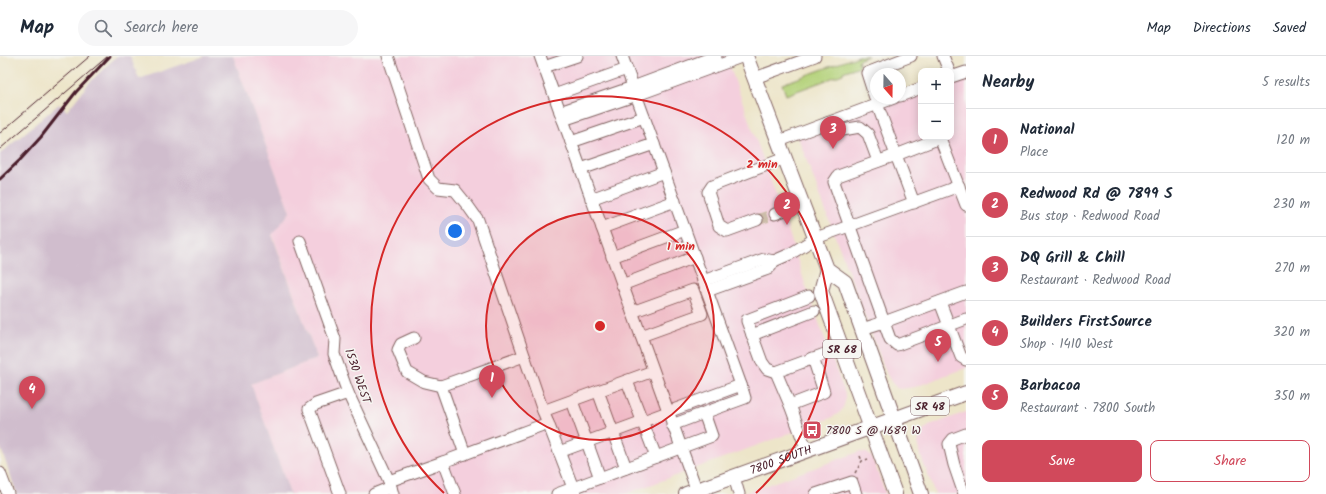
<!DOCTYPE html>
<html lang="en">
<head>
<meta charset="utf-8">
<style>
  :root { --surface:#fff; --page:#f6f6f7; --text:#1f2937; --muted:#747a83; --line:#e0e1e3; --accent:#d1495b }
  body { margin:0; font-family:Kalam,sans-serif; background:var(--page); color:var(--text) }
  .controls { position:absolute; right:12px; top:12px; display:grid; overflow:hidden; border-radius:8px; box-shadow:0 2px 10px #0003 }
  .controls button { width:36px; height:36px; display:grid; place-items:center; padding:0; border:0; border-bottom:1px solid var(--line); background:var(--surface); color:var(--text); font:20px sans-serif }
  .compass { position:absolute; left:870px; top:12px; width:36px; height:36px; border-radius:50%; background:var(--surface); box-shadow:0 2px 10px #0003; rotate:160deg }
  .you { position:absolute; left:455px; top:175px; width:14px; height:14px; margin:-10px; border:3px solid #fff; border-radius:50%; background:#1a73e8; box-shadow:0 0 0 6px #1a73e833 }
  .badge { display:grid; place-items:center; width:26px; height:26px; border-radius:50%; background:var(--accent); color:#fff; font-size:13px; font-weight:700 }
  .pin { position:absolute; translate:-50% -33px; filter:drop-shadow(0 1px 2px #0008) }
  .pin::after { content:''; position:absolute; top:21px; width:14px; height:12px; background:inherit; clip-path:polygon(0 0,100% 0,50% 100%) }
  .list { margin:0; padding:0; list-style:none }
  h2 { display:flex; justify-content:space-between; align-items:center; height:52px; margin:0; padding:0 16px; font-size:17px }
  h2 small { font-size:13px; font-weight:400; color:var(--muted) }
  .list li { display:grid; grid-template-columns:26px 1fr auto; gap:12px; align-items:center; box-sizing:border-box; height:64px; padding:0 16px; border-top:1px solid var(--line) }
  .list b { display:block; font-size:15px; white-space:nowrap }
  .list p { margin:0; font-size:13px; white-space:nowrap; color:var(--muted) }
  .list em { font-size:13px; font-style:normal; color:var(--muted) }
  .actions { display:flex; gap:8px; padding:12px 16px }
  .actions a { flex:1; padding:9px 0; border:1px solid var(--accent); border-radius:8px; text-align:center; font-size:14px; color:var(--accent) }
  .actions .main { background:var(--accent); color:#fff }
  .icon { flex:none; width:22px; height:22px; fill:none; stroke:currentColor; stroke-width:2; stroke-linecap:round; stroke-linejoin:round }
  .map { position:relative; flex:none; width:966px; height:438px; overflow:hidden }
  header { display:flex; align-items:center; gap:24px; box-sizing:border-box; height:56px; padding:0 20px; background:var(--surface); border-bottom:1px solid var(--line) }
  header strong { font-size:19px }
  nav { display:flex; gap:22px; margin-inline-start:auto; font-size:14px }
  .search { width:280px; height:36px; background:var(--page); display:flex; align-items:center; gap:10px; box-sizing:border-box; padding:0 14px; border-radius:22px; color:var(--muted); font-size:15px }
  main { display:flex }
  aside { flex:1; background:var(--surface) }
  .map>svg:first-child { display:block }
  .built { fill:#f4cfdd }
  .industrial { fill:#d0bdcd }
  .green { fill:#b3d178; stroke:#7e7852 }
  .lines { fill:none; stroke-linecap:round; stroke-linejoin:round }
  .minor-tunnel { stroke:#ccbda9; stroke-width:11; stroke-dasharray:11 5.5; stroke-linecap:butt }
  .minor-casing { stroke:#836462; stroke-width:13 }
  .major-casing { stroke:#836462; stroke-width:16 }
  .path { stroke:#836462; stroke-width:1.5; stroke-dasharray:3 3; stroke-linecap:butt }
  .minor { stroke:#fff; stroke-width:11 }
  .major { stroke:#fff; stroke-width:14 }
  .tram { stroke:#4a1f2b; stroke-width:1 }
  .rail { stroke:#4a1f2b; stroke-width:3 }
  .ring { fill:none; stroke:#d62828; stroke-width:2 }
  .labels { text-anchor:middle; stroke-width:3; stroke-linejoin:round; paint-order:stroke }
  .shield { fill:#f6f6f2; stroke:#7e6067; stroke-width:1 }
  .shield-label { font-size:11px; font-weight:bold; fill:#4a1f2b }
  .street-label { font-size:12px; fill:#4a1f2b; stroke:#f6f6f2 }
  .poi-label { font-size:12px; fill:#4a1f2b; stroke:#f6f6f2; text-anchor:start }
  .centre { fill:#d62828; stroke:#f6f6f2; stroke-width:2 }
  .ring-label { font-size:12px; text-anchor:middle; font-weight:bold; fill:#d62828; stroke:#f6f6f2; stroke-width:3; stroke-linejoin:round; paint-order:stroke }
</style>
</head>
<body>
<header>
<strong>Map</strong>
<div class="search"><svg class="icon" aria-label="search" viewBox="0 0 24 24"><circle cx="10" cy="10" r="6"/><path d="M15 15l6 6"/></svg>Search here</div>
<nav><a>Map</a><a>Directions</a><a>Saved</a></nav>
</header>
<main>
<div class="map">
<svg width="966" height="438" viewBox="0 0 966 438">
  <rect width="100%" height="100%" fill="#f6f6f2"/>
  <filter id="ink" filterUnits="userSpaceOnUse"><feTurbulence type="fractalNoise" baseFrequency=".025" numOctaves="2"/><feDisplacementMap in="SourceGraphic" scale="8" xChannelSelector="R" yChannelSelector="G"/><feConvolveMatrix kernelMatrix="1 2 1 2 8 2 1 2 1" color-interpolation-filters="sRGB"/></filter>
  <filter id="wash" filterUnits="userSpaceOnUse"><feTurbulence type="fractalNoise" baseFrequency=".012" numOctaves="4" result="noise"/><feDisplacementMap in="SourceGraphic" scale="16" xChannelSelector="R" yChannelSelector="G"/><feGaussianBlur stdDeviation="0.9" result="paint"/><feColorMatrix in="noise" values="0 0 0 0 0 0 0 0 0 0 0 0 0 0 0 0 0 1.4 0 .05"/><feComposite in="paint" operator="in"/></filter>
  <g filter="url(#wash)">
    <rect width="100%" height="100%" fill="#ede5c9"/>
    <g class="built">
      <path d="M 233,0 L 726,0 L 785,164 L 805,228 L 845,338 L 845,346 L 842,354 L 839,357 L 831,362 L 626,438 L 290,438 L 251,328 L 317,302 L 272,178 L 290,156 Z"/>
      <path d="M 966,15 L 966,312 L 915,331 L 900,333 L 897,332 L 892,327 L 887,319 L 796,76 L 921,31 L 921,81 L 951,81 L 951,20 Z"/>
      <path d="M 966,356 L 966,438 L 935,438 L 919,395 L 918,389 L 919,381 L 924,374 L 929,370 Z"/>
      <path d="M 859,396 L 867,397 L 872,401 L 886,438 L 741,438 Z"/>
    </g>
    <path class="industrial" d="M 117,0 L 130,0 L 139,23 L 205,0 L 233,0 L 290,156 L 272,179 L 317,302 L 251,328 L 290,438 L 17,438 L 0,390 L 0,98 L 59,48 L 67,55 L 89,27 Z"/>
    <path class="green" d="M 859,0 L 868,0 L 858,4 L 860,10 L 843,16 L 843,18 L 786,39 L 782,28 Z"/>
  </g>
  <g filter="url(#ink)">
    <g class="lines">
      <path class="minor-tunnel" d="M 757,164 L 775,158"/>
      <defs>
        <g id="minor">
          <path d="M 388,0 L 429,123 L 438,132 L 455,134 L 468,150 L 478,164 L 543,355"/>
          <path d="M 540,0 L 698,438"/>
          <path d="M 911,0 L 867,17 L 877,48 L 896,99 L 940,82 L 966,149"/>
          <path d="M 943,0 L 949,15"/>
          <path d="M 544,11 L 577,0"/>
          <path d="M 951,21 L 966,16"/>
          <path d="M 755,22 L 815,0"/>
          <path d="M 554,39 L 627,13"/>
          <path d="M 900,40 L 921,32"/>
          <path d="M 560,56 L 633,31 L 716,0"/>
          <path d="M 563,64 L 637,39 L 744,0"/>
          <path d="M 827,67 L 833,74 L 837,75 L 860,71 L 868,78 L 878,105"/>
          <path d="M 779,85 L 894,42"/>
          <path d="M 571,86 L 644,61"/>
          <path d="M 581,113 L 654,88"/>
          <path d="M 591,143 L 664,116"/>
          <path d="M 914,147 L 896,99 L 838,120 L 834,126 L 890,283 L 897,289 L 966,263"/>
          <path d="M 775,158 L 803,147"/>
          <path d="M 757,164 L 727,175 L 719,170 L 708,136 L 712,130 L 785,102"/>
          <path d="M 602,172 L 675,145"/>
          <path d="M 300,185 L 335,283 L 334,298 L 348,337 L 389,425 L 393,438"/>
          <path d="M 612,201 L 685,174"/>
          <path d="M 703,225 L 764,203 L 774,205"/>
          <path d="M 622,229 L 695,201"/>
          <path d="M 707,235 L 768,213 L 771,210 L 774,205 L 790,198 L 816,182 L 959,130"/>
          <path d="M 940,246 L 961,301 L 966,304"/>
          <path d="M 632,256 L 693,234 L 702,258 L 641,280"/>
          <path d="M 862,273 L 884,266 L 966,236"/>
          <path d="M 752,279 L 814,255"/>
          <path d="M 414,282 L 401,288 L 398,294 L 407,316 L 424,326 L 441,330"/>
          <path d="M 776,316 L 767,313 L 762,306 L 747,265 L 747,264 L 809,240"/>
          <path d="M 627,325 L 656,401"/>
          <path d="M 598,335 L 626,412"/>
          <path d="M 572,345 L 600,422"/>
          <path d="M 790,349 L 824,336 L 813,302"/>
          <path d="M 548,367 L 575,437"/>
          <path d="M 672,369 L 704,357"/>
          <path d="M 807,395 L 790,349 L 776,316 L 830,296"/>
          <path d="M 559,396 L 741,329 L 622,0"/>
          <path d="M 465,398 L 441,330 L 524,300"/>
          <path d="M 0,417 L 8,438"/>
          <path d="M 734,421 L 739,438"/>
          <path d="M 389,425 L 443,406"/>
          <path d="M 340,438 L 309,353 L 316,348 L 348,337"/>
          <path d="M 374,438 L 391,431"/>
          <path d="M 455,438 L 443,406 L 548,367 L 543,355 L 653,315"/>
          <path d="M 557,438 L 712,380 L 704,357 L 745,342 L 741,329"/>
          <path d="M 816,438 L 852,426 L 856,438"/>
          <path d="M 964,438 L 954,409 L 949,388 L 953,383 L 966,378"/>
        </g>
        <g id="major">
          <path d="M 746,0 L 827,213 L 845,226 L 921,438"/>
          <path d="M 827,213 L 821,235 L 895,438"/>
          <path id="s1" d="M 686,438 L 966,337"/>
        </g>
      </defs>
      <use href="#minor" class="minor-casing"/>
      <use href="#major" class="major-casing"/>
      <g class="path">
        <path d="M 860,400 L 862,405"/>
        <path d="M 855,417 L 862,405 L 868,403"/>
      </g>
      <use href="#minor" class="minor"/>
      <use href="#major" class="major"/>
      <g class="tram">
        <path d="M 0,77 L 90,0"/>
        <path d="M 0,93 L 108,0"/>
      </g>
      <path class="rail" d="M 0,123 L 20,104 L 41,81 L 76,36 L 110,0"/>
    </g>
  </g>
  <circle cx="600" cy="270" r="114" fill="#d62828" fill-opacity=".12"/>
  <g class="ring">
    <circle cx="600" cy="270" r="114"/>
    <path d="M444 437A229 229 0 1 1 756 437"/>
  </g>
  <defs>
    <symbol id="bus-square" viewBox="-11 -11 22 22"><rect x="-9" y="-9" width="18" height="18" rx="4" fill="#d1495b" stroke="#f6f6f2"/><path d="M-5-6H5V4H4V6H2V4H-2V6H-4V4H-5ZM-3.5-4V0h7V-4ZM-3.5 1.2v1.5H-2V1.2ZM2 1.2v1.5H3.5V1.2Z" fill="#fff"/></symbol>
  </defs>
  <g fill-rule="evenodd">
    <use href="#bus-square" x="801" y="363" width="22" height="22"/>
  </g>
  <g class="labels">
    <g class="shield">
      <rect x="823" y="284" width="38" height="18" rx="3"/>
      <rect x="911" y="341" width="38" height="18" rx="3"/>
    </g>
    <g class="shield-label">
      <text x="842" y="297">SR 68</text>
      <text x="930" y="354">SR 48</text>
    </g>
    <g class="street-label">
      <text transform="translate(358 320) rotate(71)" y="4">1530 WEST</text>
      <text dy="4" stroke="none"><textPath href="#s1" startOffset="101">7800 SOUTH</textPath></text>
    </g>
    <g class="poi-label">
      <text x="826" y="378">7800 S @ 1689 W</text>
    </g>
  </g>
  <circle cx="600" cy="270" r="6" class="centre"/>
  <g class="ring-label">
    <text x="762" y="112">2 min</text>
    <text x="681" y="194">1 min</text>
  </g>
</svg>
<div class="controls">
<button>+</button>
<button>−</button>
</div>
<svg class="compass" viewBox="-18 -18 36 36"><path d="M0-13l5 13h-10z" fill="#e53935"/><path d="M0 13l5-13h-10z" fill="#747a83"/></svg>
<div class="you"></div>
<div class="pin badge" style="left:492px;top:342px">1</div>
<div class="pin badge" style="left:787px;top:169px">2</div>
<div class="pin badge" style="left:833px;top:93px">3</div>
<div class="pin badge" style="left:32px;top:353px">4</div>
<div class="pin badge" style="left:938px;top:306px">5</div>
</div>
<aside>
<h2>Nearby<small>5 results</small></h2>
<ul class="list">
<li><span class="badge">1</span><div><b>National</b><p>Place</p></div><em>120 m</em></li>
<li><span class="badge">2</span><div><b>Redwood Rd @ 7899 S</b><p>Bus stop · Redwood Road</p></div><em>230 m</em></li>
<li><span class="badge">3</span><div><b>DQ Grill &amp; Chill</b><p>Restaurant · Redwood Road</p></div><em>270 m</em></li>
<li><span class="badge">4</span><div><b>Builders FirstSource</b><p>Shop · 1410 West</p></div><em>320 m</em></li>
<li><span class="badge">5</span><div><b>Barbacoa</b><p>Restaurant · 7800 South</p></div><em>350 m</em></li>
</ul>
<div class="actions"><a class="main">Save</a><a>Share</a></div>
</aside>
</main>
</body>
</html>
